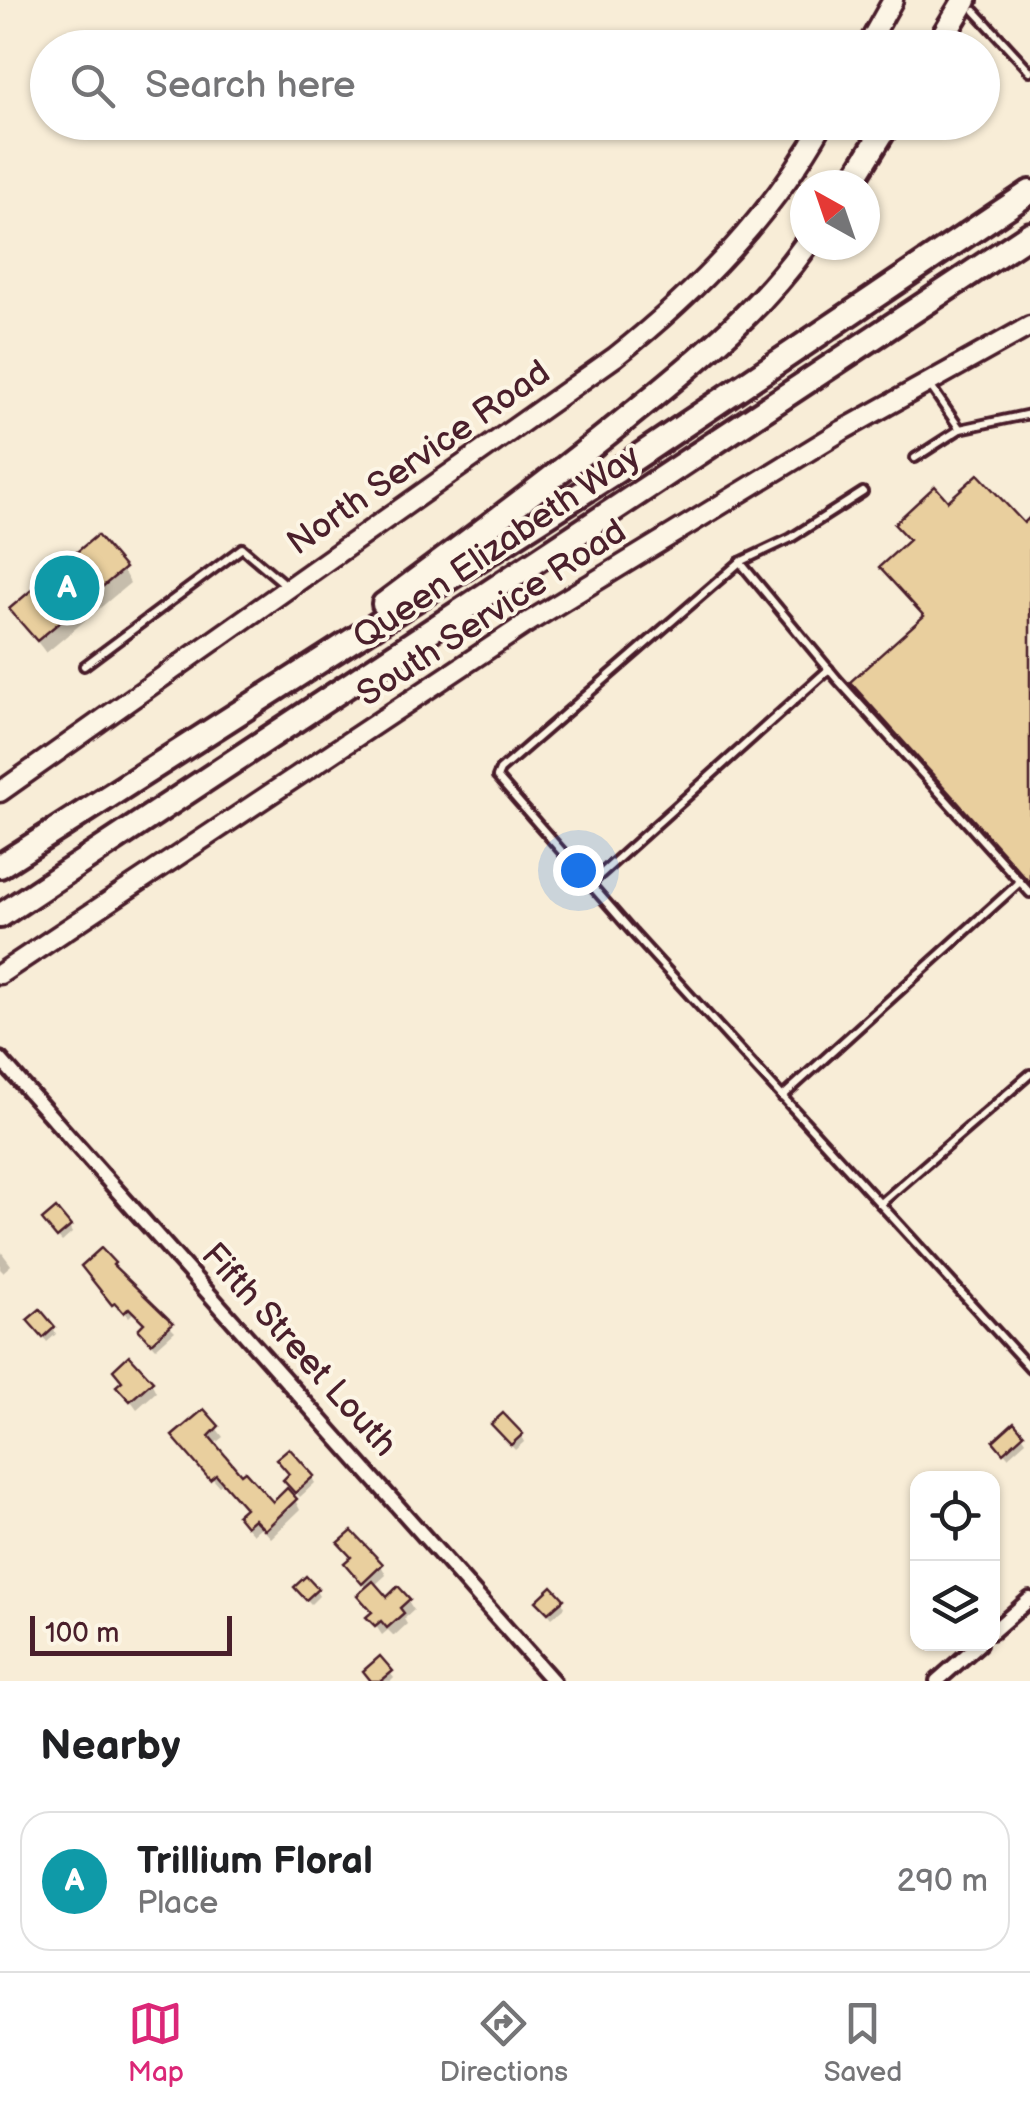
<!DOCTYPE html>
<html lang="en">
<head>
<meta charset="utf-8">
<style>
  :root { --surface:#fff; --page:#f2f2f2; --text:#202124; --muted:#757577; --line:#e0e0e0; --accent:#db2777 }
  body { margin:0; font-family:"Balsamiq Sans",sans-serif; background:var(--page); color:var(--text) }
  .controls { position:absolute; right:30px; bottom:30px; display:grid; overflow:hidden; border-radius:20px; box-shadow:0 2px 8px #0004 }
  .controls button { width:90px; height:90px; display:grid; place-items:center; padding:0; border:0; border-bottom:2px solid var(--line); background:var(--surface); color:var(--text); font:50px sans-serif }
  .compass { position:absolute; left:790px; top:170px; width:90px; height:90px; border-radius:50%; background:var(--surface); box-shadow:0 2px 8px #0004; rotate:320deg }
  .scale { position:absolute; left:30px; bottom:25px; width:202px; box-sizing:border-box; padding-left:10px; border:5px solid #4a1f2b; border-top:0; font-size:28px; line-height:35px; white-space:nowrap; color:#4a1f2b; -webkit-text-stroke:8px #fcf5e5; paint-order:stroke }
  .you { position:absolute; left:578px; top:870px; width:35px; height:35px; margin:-25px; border:8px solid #fff; border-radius:50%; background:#1a73e8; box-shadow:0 0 0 15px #1a73e833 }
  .badge { display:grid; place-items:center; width:65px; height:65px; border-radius:50%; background:var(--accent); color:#fff; font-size:32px; font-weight:700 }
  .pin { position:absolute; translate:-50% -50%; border:5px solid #fff; box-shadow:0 2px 10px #0006 }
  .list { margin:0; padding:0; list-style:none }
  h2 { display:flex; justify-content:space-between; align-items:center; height:130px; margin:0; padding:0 40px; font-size:42px }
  h2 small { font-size:32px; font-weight:400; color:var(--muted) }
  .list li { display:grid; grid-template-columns:65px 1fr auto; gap:30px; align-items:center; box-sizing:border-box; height:140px; margin:0 20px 20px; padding:0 20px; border:2px solid var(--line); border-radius:30px }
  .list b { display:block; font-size:38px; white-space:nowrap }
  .list p { margin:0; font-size:32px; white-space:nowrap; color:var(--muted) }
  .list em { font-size:32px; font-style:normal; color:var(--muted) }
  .icon { flex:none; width:55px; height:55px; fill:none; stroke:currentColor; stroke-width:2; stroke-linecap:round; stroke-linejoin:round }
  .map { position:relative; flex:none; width:1030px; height:1681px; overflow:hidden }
  .search { position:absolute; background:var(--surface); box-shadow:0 2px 8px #0004; left:30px; right:30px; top:30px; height:110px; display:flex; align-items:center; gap:25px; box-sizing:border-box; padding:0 35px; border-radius:55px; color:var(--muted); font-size:38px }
  .sheet { height:290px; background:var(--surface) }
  nav { display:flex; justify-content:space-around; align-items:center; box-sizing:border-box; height:140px; border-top:2px solid var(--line); background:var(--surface); font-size:28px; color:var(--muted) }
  nav a { display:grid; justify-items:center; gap:5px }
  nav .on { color:var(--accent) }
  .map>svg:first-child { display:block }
  .shadow { fill:#0003 }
  .building { fill:#e9cf9e; stroke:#4a1f2b; stroke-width:2.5 }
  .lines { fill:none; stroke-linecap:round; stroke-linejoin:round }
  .lane-casing { stroke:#4a1f2b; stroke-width:14 }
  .street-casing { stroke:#4a1f2b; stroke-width:20 }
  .secondary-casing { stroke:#4a1f2b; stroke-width:25 }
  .highway-casing { stroke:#4a1f2b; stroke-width:30 }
  .lane { stroke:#fcf5e5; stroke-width:6 }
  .street { stroke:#fcf5e5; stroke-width:12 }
  .secondary { stroke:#fcf5e5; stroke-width:18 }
  .highway { stroke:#fcf5e5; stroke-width:22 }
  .labels { text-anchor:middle; stroke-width:8; stroke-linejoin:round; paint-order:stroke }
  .street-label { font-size:35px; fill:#4a1f2b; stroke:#fcf5e5 }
</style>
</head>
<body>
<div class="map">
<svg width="1030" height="1681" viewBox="0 0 1030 1681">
  <rect width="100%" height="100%" fill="#f8edd7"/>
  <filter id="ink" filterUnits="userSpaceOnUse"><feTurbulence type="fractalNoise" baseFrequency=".01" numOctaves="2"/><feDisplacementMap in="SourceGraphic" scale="20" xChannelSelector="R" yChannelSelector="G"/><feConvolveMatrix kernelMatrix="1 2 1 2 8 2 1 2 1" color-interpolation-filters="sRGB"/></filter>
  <g filter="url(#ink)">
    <g class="shadow">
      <path d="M 122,569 L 130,583 L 46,653 L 12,609 Z"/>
      <path d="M 48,1226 L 69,1227 L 72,1233 L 62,1242 Z"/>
      <path d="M 0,1250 L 11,1265 L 3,1272 L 0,1269 Z"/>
      <path d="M 115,1271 L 175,1331 L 156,1348 L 144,1335 L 146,1325 L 134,1312 L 129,1317 L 120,1307 L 117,1309 L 87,1272 Z"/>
      <path d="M 34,1326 L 53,1328 L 56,1334 L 47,1342 Z"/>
      <path d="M 151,1382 L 156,1392 L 137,1409 L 120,1386 Z"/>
      <path d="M 204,1412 L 223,1437 L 213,1445 L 241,1478 L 272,1505 L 295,1500 L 300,1510 L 271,1538 L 261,1527 L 253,1534 L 245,1525 L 246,1510 L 223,1483 L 219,1486 L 182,1443 Z"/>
      <path d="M 498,1431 L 521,1436 L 524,1442 L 515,1450 Z"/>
      <path d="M 1022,1435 L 1026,1441 L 1008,1457 L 999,1447 Z"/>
      <path d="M 312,1478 L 315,1483 L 300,1497 L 290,1486 Z"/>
      <path d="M 341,1544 L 381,1565 L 386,1575 L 374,1586 L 387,1600 L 408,1601 L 414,1610 L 404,1619 L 407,1624 L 394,1636 L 388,1630 L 382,1635 L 370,1617 L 373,1614 L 360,1595 L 367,1589 L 353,1573 L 352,1559 Z"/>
      <path d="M 316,1591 L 319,1596 L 311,1604 L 301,1593 Z"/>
      <path d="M 562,1601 L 565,1607 L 552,1618 L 543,1607 Z"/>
      <path d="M 380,1660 L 394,1678 L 391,1681 L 372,1681 Z"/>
    </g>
    <g class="building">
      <path d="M 978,474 L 1024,523 L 1030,517 L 1030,883 L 850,682 L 924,616 L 879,567 L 909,540 L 894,524 L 935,486 L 948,501 Z"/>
      <path d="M 97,535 L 125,568 L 37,641 L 9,609 Z"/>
      <path d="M 56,1208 L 71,1226 L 57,1238 L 42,1220 Z"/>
      <path d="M 101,1248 L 115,1263 L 113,1265 L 173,1323 L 151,1343 L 138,1329 L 144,1323 L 129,1308 L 124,1313 L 115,1303 L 112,1305 L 81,1266 Z"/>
      <path d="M 40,1309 L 55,1327 L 43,1338 L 27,1320 Z"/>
      <path d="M 129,1355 L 153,1381 L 130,1401 L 116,1386 L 122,1381 L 113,1370 Z"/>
      <path d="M 204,1409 L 219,1426 L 209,1436 L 241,1474 L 245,1471 L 273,1502 L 287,1488 L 297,1499 L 265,1530 L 254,1519 L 246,1526 L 237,1515 L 245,1508 L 216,1475 L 210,1480 L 172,1436 Z"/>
      <path d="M 503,1413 L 523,1434 L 511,1445 L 491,1424 Z"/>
      <path d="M 1014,1422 L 1024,1434 L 1003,1453 L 993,1441 Z"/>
      <path d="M 289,1448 L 314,1476 L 295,1493 L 283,1480 L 289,1474 L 276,1459 Z"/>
      <path d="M 352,1531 L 383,1564 L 362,1584 L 344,1563 L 351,1557 L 338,1543 Z"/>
      <path d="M 306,1576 L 318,1589 L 306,1600 L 294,1587 Z"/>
      <path d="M 373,1581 L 387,1597 L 398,1586 L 410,1599 L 400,1608 L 404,1613 L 387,1628 L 381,1621 L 375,1626 L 366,1617 L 372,1612 L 357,1595 Z"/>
      <path d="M 552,1586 L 564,1599 L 548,1613 L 536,1601 Z"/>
      <path d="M 380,1656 L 393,1671 L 381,1681 L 371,1681 L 363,1671 Z"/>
    </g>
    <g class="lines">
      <defs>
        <g id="lane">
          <path d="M 975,11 L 1030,71"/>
          <path d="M 960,429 L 1030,414"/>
          <path d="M 915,458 L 960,429 L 929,384"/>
          <path d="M 863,492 L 791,538 L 740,562 L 500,770 L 497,777 L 633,933 L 1030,1368"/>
          <path d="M 740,562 L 837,679 L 1030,893"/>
          <path d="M 84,666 L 242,548 L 288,587"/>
          <path d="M 591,883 L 829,669"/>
          <path d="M 782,1097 L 1020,882"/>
          <path d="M 880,1204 L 1030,1074"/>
        </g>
        <g id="street">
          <path d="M 0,1059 L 553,1681"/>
          <path d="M 992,1632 L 1030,1599"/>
          <path d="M 937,1681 L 979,1644"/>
        </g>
        <g id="secondary">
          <path d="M 866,48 L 893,0"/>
          <path d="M 0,792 L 615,357 C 698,291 771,216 824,122"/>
          <path d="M 0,974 L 527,623 L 843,430 L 1030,326"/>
        </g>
        <g id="highway">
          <path d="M 936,48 L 965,0"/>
          <path d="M 850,185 L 889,122"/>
          <path d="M 384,604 C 470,540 555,477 638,409 C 699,359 760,310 806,245"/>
          <path d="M 0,866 L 618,470 L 1030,192"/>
          <path d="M 0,916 L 1030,234"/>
        </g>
      </defs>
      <use href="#lane" class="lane-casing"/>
      <use href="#street" class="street-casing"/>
      <use href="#secondary" class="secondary-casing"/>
      <use href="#highway" class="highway-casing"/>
      <use href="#lane" class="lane"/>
      <use href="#street" class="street"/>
      <use href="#secondary" class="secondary"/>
      <use href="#highway" class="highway"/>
    </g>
  </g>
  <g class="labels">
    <g class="street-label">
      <text transform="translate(418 457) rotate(-35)" y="12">North Service Road</text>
      <text transform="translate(496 546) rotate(-34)" y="12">Queen Elizabeth Way</text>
      <text transform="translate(491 612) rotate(-33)" y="12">South Service Road</text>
      <text transform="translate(300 1349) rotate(48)" y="12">Fifth Street Louth</text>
    </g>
  </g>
</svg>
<div class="controls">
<button><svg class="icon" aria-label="locate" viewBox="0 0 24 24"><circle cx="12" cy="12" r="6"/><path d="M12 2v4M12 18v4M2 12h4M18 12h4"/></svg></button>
<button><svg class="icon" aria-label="layers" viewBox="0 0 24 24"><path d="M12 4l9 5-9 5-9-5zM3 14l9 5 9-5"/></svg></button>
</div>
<svg class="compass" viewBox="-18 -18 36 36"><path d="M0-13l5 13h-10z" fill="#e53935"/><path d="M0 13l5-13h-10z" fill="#757577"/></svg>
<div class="scale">100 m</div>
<div class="you"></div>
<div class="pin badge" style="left:67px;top:588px;background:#0f9aa8">A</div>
<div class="search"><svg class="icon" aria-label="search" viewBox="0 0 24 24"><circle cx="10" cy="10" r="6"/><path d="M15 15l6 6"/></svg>Search here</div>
</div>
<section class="sheet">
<h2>Nearby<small></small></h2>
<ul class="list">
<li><span class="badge" style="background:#0f9aa8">A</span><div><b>Trillium Floral</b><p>Place</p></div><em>290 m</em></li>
</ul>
</section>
<nav>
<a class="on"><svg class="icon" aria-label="map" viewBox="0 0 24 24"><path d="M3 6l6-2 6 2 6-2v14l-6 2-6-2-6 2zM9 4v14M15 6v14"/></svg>Map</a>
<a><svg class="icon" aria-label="directions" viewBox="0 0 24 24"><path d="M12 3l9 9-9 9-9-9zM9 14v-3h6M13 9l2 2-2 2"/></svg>Directions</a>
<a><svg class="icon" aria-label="saved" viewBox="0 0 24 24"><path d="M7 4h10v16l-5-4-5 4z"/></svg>Saved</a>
</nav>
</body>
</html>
